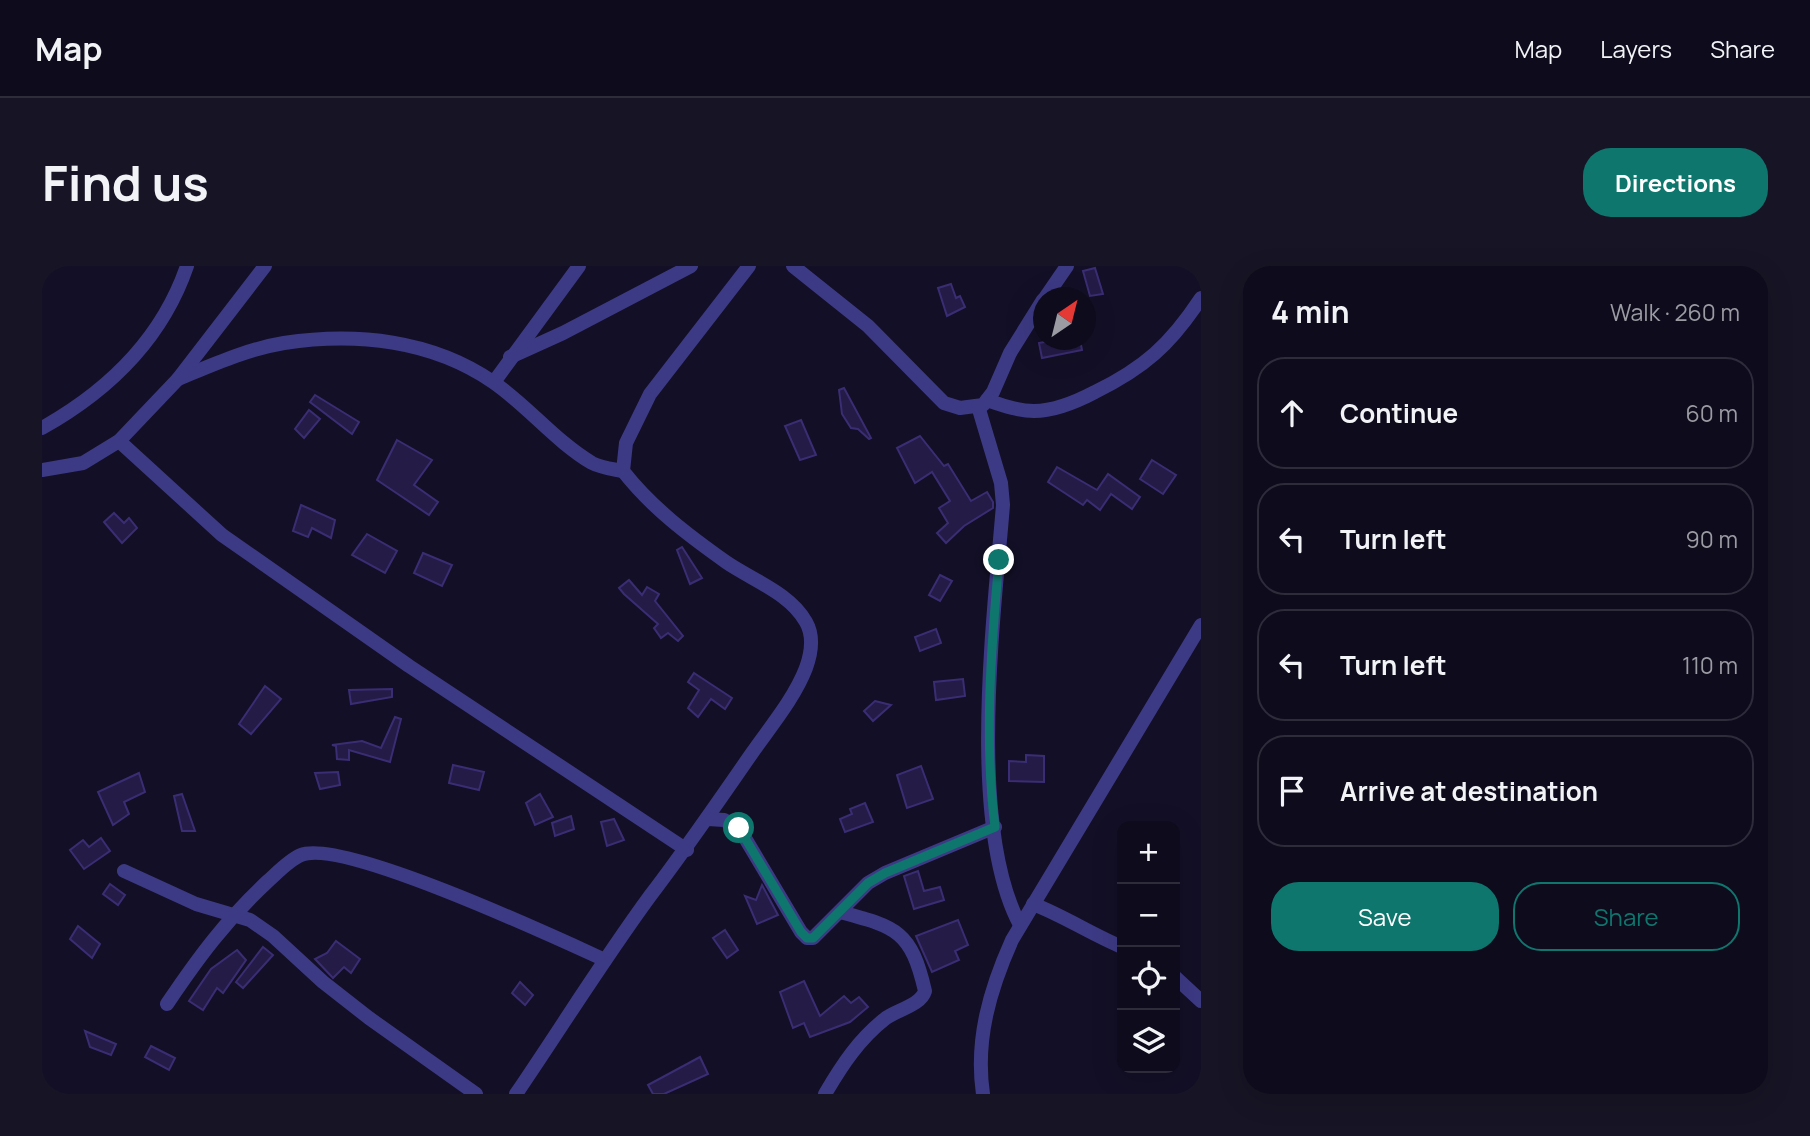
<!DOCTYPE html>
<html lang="en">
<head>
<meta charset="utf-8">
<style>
  :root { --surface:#0e0b1c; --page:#171425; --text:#f1f3f6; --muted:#9b9ba3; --line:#2e2b3b; --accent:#0f766e }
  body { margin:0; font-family:Manrope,sans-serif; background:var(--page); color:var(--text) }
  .controls { position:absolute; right:21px; bottom:21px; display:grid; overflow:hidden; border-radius:14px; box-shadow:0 7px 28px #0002 }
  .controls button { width:63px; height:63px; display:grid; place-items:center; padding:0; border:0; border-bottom:2px solid var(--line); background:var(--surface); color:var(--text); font:35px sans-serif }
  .compass { position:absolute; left:991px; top:21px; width:63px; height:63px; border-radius:50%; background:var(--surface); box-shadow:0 7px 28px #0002; rotate:35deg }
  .stop { position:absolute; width:21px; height:21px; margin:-16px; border:5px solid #0f766e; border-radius:50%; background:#fff }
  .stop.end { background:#0f766e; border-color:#fff; box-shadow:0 2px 7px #0008 }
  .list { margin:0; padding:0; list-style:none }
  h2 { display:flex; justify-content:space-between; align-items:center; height:91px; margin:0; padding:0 28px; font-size:30px }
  h2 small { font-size:23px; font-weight:400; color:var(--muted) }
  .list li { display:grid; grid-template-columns:46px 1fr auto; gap:21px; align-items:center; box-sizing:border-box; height:112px; margin:0 14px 14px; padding:0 14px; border:2px solid var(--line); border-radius:28px }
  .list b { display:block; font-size:26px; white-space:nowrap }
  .list em { font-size:23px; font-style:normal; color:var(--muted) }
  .actions { display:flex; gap:14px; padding:21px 28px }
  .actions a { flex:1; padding:16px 0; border:2px solid var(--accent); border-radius:28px; text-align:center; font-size:24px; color:var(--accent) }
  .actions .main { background:var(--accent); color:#fff }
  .icon { flex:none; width:38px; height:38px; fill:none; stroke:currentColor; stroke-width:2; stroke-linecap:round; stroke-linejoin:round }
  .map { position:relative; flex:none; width:1159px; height:828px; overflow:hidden; border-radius:28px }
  header { display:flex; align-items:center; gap:42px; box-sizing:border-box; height:98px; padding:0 35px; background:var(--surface); border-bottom:2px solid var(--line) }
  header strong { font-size:33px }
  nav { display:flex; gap:38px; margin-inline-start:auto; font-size:24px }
  .intro { display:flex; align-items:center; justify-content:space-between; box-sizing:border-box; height:168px; padding:0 42px }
  h1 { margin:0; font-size:49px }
  .button { padding:18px 32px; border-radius:28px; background:var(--accent); color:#fff; font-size:24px; font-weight:700 }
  main { display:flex; gap:42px; padding:0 42px }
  aside { flex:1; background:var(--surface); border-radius:28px; box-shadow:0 7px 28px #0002 }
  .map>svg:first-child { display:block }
  .building { fill:#241b47; stroke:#3b2d73; stroke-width:2 }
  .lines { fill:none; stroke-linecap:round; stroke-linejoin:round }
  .minor { stroke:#3d3a85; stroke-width:14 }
  .route { stroke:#0f766e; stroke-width:9 }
</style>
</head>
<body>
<header>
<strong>Map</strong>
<nav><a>Map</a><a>Layers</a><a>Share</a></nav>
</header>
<div class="intro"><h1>Find us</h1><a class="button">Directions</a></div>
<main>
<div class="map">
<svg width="1159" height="828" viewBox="0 0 1159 828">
  <rect width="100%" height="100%" fill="#130f26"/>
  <g class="building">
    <path d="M 1053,2 L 1061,28 L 1048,30 L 1041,5 Z"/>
    <path d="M 909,18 L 914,32 L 918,30 L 923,41 L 905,50 L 896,22 Z"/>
    <path d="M 1013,74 L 1038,74 L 1040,84 L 1000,92 L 997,77 Z"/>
    <path d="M 802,122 L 829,172 L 827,173 L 816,163 L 809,162 L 800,148 L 797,124 Z"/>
    <path d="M 273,129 L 317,156 L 310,168 L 268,136 Z"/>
    <path d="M 267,144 L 278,153 L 262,172 L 253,163 Z"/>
    <path d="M 759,154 L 774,189 L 758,194 L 743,160 Z"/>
    <path d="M 878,170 L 902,200 L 906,198 L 929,235 L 945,226 L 951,236 L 951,242 L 922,260 L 904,277 L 895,267 L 906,257 L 897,242 L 908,235 L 890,206 L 873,217 L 855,182 Z"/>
    <path d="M 355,174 L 390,194 L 372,219 L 396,236 L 387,249 L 335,214 Z"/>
    <path d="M 1110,194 L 1134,209 L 1121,228 L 1098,213 Z"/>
    <path d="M 1015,201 L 1055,224 L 1066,208 L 1098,231 L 1090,243 L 1069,228 L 1058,244 L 1045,234 L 1041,239 L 1006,216 Z"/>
    <path d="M 259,239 L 293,254 L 289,272 L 270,262 L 266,271 L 251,265 Z"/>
    <path d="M 72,247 L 82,257 L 87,252 L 95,262 L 80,277 L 62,256 Z"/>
    <path d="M 325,268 L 355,285 L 343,307 L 310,289 Z"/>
    <path d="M 640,281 L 660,312 L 648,318 L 635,284 Z"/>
    <path d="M 381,287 L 410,299 L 400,320 L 372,307 Z"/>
    <path d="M 898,309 L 910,315 L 898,335 L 887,329 Z"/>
    <path d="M 587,314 L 600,329 L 605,321 L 617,328 L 613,335 L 641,370 L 636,375 L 626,367 L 619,372 L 612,362 L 616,358 L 582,328 L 577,322 Z"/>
    <path d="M 894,363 L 899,377 L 878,385 L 873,371 Z"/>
    <path d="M 652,407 L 690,432 L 683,443 L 669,433 L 656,451 L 646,442 L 657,424 L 646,416 Z"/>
    <path d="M 921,413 L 923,430 L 894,434 L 892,416 Z"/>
    <path d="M 223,420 L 239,433 L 209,468 L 197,458 Z"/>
    <path d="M 350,423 L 350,431 L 309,438 L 307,424 Z"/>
    <path d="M 833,435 L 849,439 L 831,455 L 822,445 Z"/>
    <path d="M 353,451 L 359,453 L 348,496 L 307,484 L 307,494 L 295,493 L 294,480 L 290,479 L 320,475 L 339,482 Z"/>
    <path d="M 984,489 L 1002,490 L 1002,516 L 967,515 L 967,495 L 984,496 Z"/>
    <path d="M 411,499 L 442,506 L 437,524 L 407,517 Z"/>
    <path d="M 879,500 L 891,533 L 865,542 L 855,509 Z"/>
    <path d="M 296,506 L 298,519 L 278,523 L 273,507 Z"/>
    <path d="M 97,507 L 103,526 L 82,536 L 87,548 L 71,559 L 56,526 Z"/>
    <path d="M 140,528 L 153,565 L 140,565 L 132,530 Z"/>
    <path d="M 498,528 L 511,551 L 493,559 L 484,537 Z"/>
    <path d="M 823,537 L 831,556 L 803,566 L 798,553 L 810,548 L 808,543 Z"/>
    <path d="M 529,550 L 532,563 L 513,570 L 510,557 Z"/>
    <path d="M 572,553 L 582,574 L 565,580 L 559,556 Z"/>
    <path d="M 59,572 L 68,585 L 42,603 L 28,584 L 41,574 L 47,581 Z"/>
    <path d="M 876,605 L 882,625 L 898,621 L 902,634 L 872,643 L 862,610 Z"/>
    <path d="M 68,618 L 83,629 L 76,639 L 61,628 Z"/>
    <path d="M 720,619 L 736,649 L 715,658 L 703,630 L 714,634 Z"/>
    <path d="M 916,654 L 926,679 L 913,685 L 917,694 L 890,706 L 874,670 Z"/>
    <path d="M 36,660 L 58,678 L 50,692 L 28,673 Z"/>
    <path d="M 683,664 L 696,684 L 685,692 L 671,672 Z"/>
    <path d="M 294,675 L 318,693 L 309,707 L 302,701 L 291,712 L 273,693 L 285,687 Z"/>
    <path d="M 221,681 L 231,689 L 201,722 L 194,716 Z"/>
    <path d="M 195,684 L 204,694 L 181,727 L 175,722 L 161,744 L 147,735 L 169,703 Z"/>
    <path d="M 762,715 L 778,750 L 802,730 L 809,737 L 817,731 L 826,741 L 808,756 L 768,771 L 762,757 L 751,762 L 738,726 Z"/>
    <path d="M 478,716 L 491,729 L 483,739 L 470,727 Z"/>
    <path d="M 43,765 L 74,778 L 69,789 L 48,781 Z"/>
    <path d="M 109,780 L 133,792 L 127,804 L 103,791 Z"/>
    <path d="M 658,791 L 666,808 L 622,828 L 611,828 L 606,819 Z"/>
  </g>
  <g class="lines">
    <g class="minor">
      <path d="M 751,0 L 826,60 L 902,137 L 918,142 L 941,139 L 951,126 L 968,87 L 1001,34"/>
      <path d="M 1003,32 L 1025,0"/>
      <path d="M 468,91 L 521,67 L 649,0"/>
      <path d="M 136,113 C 170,99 205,83 242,77 C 314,66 390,74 451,116 C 486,140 513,175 550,197 C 559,202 571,203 581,205"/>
      <path d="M 452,116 L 537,0"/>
      <path d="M 945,134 C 960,139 976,145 992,145 C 1013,145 1034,136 1053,126 C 1102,102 1128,79 1159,32"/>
      <path d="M 936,140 L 959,217 L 961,239 C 952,351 925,560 978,659"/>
      <path d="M 0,162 C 66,125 120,73 145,0"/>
      <path d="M 77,175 L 180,269 L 367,400 L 645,584"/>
      <path d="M 0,204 L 41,197 L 77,175 L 136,113 L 223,0"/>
      <path d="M 666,553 L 682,554 L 697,562 L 759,666 L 765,672 L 771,672 L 826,617 L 843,607 L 953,561"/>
      <path d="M 82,605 L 154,638 L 208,654 L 231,670 L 281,716 L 327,752 L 434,828"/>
      <path d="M 991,638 C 1022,650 1049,668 1080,681"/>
      <path d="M 1133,711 L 1159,735"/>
      <path d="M 125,738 C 156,692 184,654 226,615 C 235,607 247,594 259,589 C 300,572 515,672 563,694"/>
      <path d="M 474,828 C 519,762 561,694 608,630 C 644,583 676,536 710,487 C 728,461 752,433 764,402 C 769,388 772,370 764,356 C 748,327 710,314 684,296 C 646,269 610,242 581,205 L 584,177 L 608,128 L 707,0"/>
      <path d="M 783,828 C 800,799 817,773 844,752 C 855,744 879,739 883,725 C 869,664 854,661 798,646"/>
      <path d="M 941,828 C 933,774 948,723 970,674 L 1159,359"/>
    </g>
  </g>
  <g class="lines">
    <path class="route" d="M 697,562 L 759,666 L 765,672 L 771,672 L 826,617 L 843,607 L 953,561 C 942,473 949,382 957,294"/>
  </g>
</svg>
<div class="controls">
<button>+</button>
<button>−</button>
<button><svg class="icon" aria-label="locate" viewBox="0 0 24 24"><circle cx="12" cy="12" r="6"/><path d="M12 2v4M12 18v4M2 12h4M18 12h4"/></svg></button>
<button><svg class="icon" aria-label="layers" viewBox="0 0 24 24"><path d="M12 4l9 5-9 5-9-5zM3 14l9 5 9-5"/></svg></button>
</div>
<svg class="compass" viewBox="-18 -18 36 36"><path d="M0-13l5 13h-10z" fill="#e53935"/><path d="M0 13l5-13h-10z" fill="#9b9ba3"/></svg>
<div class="stop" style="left:697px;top:562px"></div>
<div class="stop end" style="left:957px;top:294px"></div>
</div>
<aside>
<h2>4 min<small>Walk · 260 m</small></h2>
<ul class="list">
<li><svg class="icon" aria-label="ahead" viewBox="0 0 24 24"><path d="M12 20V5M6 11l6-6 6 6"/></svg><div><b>Continue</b></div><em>60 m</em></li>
<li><svg class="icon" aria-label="left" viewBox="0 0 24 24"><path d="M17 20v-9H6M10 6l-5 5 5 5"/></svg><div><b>Turn left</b></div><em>90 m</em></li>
<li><svg class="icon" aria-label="left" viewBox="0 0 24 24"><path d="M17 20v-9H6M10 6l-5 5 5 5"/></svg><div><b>Turn left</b></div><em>110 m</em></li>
<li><svg class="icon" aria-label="arrive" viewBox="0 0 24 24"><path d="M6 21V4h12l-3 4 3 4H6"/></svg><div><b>Arrive at destination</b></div></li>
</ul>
<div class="actions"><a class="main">Save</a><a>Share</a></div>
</aside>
</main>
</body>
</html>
